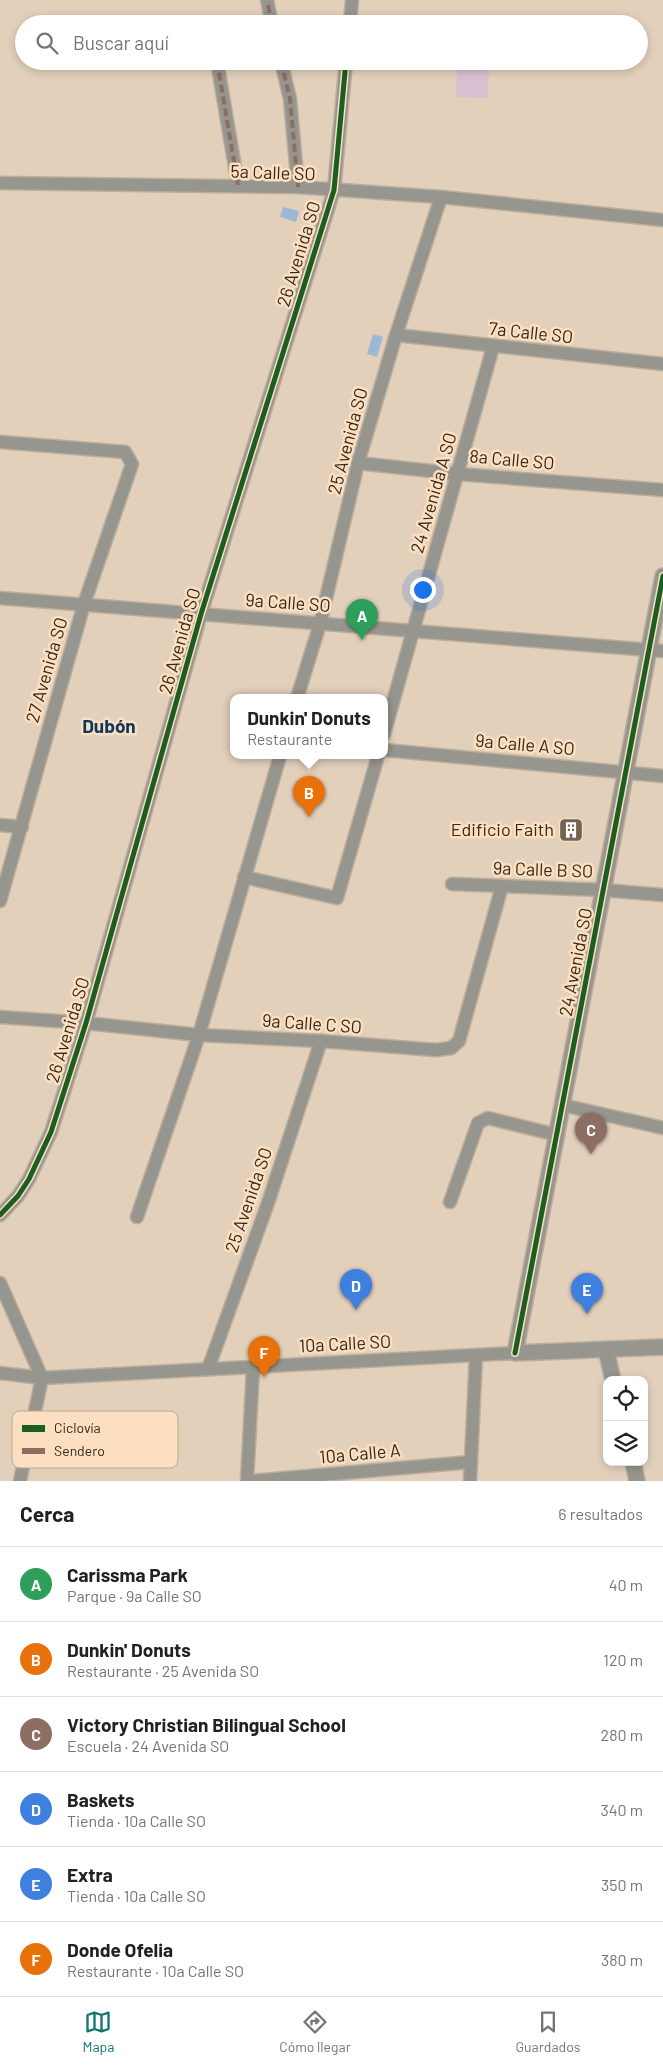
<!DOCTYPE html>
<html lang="es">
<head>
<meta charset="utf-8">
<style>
  :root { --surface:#fff; --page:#f6f6f6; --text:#202124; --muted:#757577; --line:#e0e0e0; --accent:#0f766e }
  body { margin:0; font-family:Barlow,sans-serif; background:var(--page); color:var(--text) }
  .controls { position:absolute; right:15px; bottom:15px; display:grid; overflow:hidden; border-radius:10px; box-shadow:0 2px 8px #0003 }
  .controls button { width:45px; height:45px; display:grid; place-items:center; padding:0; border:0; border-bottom:1px solid var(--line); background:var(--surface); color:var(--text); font:25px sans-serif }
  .you { position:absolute; left:422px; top:589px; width:18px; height:18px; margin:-12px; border:4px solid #fff; border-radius:50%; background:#1a73e8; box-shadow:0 0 0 8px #1a73e833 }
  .badge { display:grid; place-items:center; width:32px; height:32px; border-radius:50%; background:var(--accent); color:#fff; font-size:16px; font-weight:700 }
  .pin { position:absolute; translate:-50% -41px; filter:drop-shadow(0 1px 2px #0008) }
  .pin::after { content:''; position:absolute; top:26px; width:18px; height:15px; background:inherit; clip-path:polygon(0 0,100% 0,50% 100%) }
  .popup { position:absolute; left:230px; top:694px; width:158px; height:65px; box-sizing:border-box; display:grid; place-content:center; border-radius:10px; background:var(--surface); filter:drop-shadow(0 1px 4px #0005); font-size:16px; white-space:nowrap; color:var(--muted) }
  .popup b { font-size:19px; color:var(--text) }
  .popup::after { content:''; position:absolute; left:50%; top:100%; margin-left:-10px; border:10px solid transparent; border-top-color:var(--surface) }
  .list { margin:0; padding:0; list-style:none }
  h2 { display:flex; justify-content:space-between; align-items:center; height:65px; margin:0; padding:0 20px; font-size:21px }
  h2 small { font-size:16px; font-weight:400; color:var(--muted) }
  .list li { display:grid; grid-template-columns:32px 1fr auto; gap:15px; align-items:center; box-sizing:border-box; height:75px; padding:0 20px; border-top:1px solid var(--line) }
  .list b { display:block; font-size:19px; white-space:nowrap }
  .list p { margin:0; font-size:16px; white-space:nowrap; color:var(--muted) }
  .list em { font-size:16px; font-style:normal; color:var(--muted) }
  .icon { flex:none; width:28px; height:28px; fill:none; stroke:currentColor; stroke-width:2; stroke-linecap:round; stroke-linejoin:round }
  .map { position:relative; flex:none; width:663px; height:1481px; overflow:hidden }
  .search { position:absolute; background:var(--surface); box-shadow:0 2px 8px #0003; left:15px; right:15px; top:15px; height:55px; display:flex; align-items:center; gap:12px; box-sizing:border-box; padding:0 18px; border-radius:28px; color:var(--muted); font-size:19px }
  .sheet { height:515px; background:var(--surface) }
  nav { display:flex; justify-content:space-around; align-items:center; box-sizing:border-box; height:70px; border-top:1px solid var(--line); background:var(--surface); font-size:14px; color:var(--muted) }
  nav a { display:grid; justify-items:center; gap:2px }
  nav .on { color:var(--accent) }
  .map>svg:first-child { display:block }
  .green { fill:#d9c1d3 }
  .water { fill:#9db8d5 }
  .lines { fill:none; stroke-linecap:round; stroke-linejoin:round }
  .minor-casing { stroke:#bcae9e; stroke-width:15 }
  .tertiary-casing { stroke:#bcae9e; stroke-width:18 }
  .minor { stroke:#96968e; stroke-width:12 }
  .tertiary { stroke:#96968e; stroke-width:15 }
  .quiet { stroke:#8d6e63; stroke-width:4; stroke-dasharray:8 4; stroke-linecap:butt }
  .cycleway-casing { stroke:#fbdfc0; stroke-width:8 }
  .cycleway { stroke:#1b5e20; stroke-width:5 }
  .labels { text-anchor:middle; stroke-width:5; stroke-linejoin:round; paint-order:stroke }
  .street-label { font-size:18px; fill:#36291a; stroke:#fbdfc0 }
  .poi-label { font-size:18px; fill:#36291a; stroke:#fbdfc0; text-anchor:end }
  .neighbourhood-label { font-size:19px; font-weight:bold; fill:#0f375d; stroke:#fbdfc0 }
  .key { fill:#fbdfc0; stroke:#c0a88e; stroke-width:1 }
  .key-label { font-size:14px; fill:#36291a }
</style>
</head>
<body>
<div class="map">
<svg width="663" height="1481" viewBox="0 0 663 1481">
  <rect width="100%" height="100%" fill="#e2d0bb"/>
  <path class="green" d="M 457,61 L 489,61 L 488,98 L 456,97 Z"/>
  <g class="water">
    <path d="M 283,207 L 299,211 L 296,222 L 280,217 Z"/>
    <path d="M 373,334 L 383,337 L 377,357 L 367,354 Z"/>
  </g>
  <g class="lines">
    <defs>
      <g id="minor">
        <path d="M 267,0 L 272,24"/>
        <path d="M 350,24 L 352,0"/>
        <path d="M 217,61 L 238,185"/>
        <path d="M 281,61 L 290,99 L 298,187"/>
        <path d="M 0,183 L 298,187 L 441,197 L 663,220"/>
        <path d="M 396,335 L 663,364"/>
        <path d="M 0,442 L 125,452 L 132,464 L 84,604 L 0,901"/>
        <path d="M 358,463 L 458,474 L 663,490"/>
        <path d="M 0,598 L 663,651"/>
        <path d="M 297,698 L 320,624 L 358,463 L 396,335 L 441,197"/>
        <path d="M 384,734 L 493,347"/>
        <path d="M 384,750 L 663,776"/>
        <path d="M 0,825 L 22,827"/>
        <path d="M 244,877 L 337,898 L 378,756"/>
        <path d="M 452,884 L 603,890 L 663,895"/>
        <path d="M 0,1017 L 86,1023 L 199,1035 L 321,1041 L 436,1050 L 451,1048 L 459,1041 L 502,886"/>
        <path d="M 562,1105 L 663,1128"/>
        <path d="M 450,1202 L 478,1123 L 488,1118 L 557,1135"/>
        <path d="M 0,1215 L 18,1196 L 29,1179 L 51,1132 L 86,1023 L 201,614 L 334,190 L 346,61"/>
        <path d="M 137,1217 L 199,1035 L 280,756"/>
        <path d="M 0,1283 L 42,1378 L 20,1481"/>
        <path d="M 208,1369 L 268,1203 L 321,1041"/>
        <path d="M 0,1373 L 42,1378 L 515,1353"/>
        <path d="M 247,1481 L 253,1368"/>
        <path d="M 252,1481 L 471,1462"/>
        <path d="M 470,1481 L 476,1355"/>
      </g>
      <g id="tertiary">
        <path d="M 663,576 L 515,1353 L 663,1347"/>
        <path d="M 606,1350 L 613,1380"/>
        <path d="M 633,1462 L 637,1481"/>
      </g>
    </defs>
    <use href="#minor" class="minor-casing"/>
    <use href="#tertiary" class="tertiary-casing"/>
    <use href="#minor" class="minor"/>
    <use href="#tertiary" class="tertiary"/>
    <g class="quiet">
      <path d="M 268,5 L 272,24"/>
      <path d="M 217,61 L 238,185"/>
      <path d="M 281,61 L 290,99 L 298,187"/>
    </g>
    <defs>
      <g id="cycleway">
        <path d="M 0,1215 L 18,1196 L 29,1179 L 51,1132 L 86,1023 L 201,614 L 334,190 L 346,61"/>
        <path d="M 515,1353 L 663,576"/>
      </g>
    </defs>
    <use href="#cycleway" class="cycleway-casing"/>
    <use href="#cycleway" class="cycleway"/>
  </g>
  <defs>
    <symbol id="building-square" viewBox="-11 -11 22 22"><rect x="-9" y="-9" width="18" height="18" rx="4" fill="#726352" stroke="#fbdfc0"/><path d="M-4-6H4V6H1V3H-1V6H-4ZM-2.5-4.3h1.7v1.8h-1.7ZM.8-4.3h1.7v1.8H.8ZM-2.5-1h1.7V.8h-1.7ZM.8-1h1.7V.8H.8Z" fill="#fff"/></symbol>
  </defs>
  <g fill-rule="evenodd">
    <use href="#building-square" x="557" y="816" width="28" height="28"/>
  </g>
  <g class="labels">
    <g class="street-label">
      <text transform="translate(273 173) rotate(2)" y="6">5a Calle SO</text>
      <text transform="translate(299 254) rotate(-73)" y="6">26 Avenida SO</text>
      <text transform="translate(531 333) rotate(6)" y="6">7a Calle SO</text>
      <text transform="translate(348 441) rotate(-75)" y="6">25 Avenida SO</text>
      <text transform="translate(512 460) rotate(5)" y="6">8a Calle SO</text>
      <text transform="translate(434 493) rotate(-74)" y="6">24 Avenida A SO</text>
      <text transform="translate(288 603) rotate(4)" y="6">9a Calle SO</text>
      <text transform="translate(180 641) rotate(-74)" y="6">26 Avenida SO</text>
      <text transform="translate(47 670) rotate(-74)" y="6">27 Avenida SO</text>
      <text transform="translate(525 745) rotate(5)" y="6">9a Calle A SO</text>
      <text transform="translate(543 870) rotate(2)" y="6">9a Calle B SO</text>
      <text transform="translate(576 962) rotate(-79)" y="6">24 Avenida SO</text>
      <text transform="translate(312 1024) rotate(4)" y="6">9a Calle C SO</text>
      <text transform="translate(68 1030) rotate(-73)" y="6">26 Avenida SO</text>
      <text transform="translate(249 1200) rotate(-71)" y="6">25 Avenida SO</text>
      <text transform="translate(345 1344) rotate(-3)" y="6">10a Calle SO</text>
      <text transform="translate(360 1454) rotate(-5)" y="6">10a Calle A</text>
    </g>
    <g class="poi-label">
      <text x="554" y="836">Edificio Faith</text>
    </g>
    <g class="neighbourhood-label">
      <text x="109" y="733">Dubón</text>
    </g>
  </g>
  <rect x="12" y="1411" width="166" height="57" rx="8" class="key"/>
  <rect x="22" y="1425" width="23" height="7" fill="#1b5e20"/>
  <rect x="22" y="1448" width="23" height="6" fill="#8d6e63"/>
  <g class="key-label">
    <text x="54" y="1433">Ciclovía</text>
    <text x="54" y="1456">Sendero</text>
  </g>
</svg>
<div class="controls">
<button><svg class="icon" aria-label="locate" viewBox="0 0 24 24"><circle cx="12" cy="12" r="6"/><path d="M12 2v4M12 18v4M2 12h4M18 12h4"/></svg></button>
<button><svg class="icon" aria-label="layers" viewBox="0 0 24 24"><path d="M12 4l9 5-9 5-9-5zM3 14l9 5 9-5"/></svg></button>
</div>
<div class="you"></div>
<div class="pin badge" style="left:362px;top:640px;background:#2e9e5b">A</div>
<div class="pin badge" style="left:309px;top:817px;background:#e8710a">B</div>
<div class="popup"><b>Dunkin' Donuts</b>Restaurante</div>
<div class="pin badge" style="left:591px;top:1154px;background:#8d6e63">C</div>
<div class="pin badge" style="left:356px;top:1310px;background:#3f7fe0">D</div>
<div class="pin badge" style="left:587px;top:1314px;background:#3f7fe0">E</div>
<div class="pin badge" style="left:264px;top:1377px;background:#e8710a">F</div>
<div class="search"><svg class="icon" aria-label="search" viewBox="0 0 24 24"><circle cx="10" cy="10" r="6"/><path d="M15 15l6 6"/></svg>Buscar aquí</div>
</div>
<section class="sheet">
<h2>Cerca<small>6 resultados</small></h2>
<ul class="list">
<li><span class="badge" style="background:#2e9e5b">A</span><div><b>Carissma Park</b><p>Parque · 9a Calle SO</p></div><em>40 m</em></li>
<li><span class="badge" style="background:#e8710a">B</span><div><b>Dunkin' Donuts</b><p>Restaurante · 25 Avenida SO</p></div><em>120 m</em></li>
<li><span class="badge" style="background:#8d6e63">C</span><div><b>Victory Christian Bilingual School</b><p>Escuela · 24 Avenida SO</p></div><em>280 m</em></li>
<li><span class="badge" style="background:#3f7fe0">D</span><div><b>Baskets</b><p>Tienda · 10a Calle SO</p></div><em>340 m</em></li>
<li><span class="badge" style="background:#3f7fe0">E</span><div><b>Extra</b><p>Tienda · 10a Calle SO</p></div><em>350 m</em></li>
<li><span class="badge" style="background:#e8710a">F</span><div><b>Donde Ofelia</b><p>Restaurante · 10a Calle SO</p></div><em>380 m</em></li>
</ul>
</section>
<nav>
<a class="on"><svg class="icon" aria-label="map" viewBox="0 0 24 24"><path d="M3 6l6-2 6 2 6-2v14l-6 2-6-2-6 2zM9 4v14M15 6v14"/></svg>Mapa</a>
<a><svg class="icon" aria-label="directions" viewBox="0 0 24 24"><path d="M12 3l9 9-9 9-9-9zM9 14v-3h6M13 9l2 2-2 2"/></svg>Cómo llegar</a>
<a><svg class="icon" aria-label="saved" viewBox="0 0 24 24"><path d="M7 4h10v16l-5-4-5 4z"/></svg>Guardados</a>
</nav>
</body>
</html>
